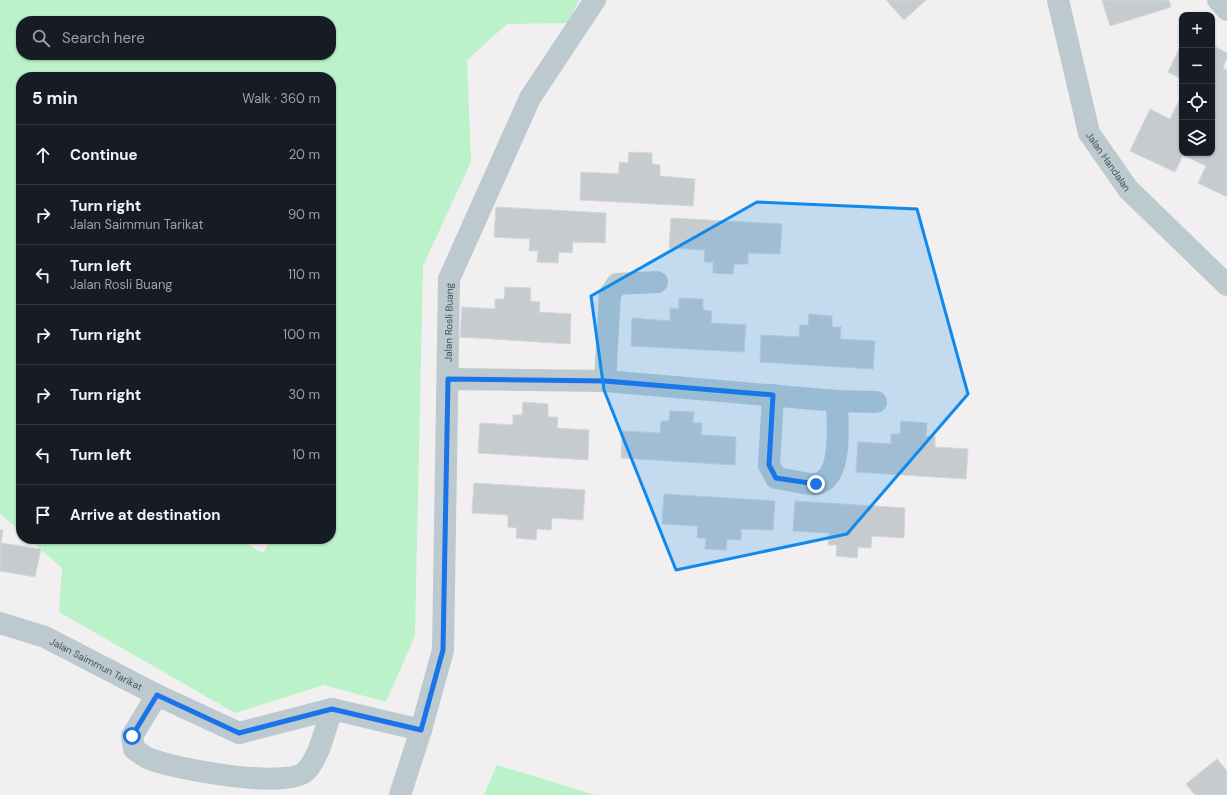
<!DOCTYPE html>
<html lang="en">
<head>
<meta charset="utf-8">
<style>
  :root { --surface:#171b24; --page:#20242c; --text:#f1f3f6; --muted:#9ea1a6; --line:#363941 }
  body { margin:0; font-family:"DM Sans",sans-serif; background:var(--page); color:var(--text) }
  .controls { position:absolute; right:12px; top:12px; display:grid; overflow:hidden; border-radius:8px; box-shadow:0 1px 3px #0004 }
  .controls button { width:36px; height:36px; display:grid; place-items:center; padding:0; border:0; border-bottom:1px solid var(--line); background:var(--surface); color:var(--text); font:20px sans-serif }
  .stop { position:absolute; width:12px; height:12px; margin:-9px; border:3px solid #1a73e8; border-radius:50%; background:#fff }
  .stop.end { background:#1a73e8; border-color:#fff; box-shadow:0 1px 4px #0008 }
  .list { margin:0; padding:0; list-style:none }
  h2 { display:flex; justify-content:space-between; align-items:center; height:52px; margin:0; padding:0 16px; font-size:17px }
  h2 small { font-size:13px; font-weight:400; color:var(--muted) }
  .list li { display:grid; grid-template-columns:26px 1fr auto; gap:12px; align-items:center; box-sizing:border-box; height:60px; padding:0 16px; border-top:1px solid var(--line) }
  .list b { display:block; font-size:15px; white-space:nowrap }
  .list p { margin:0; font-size:13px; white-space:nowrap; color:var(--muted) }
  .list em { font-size:13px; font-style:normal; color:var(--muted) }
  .icon { flex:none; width:22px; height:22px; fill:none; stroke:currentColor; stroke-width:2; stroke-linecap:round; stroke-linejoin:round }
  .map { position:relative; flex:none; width:1227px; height:795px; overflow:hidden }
  .search { position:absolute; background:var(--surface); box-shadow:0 1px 3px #0004; left:16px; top:16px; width:320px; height:44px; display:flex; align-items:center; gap:10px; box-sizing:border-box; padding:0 14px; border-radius:16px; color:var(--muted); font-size:15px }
  .panel { position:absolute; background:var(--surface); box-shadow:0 1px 3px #0004; left:16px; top:72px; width:320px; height:472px; border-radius:16px }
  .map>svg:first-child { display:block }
  .green { fill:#bcf2ca; fill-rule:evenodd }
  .building { fill:#c6cbcf; stroke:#d3d6db }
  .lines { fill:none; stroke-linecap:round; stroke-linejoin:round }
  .minor { stroke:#bcc9cf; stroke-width:22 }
  .route { stroke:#1a73e8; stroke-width:5 }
  .marked { fill:#0e89ed; fill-opacity:0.2; stroke:#0e89ed; stroke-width:3; stroke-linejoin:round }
  .labels { text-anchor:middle; stroke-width:4; stroke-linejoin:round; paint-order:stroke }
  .street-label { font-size:10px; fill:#46565e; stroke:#fff }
</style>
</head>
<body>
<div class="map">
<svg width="1227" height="795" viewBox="0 0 1227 795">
  <rect width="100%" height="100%" fill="#f2eff0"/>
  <g class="green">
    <path d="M 0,0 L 579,0 L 568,23 L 507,24 L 467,60 L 471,162 L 423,266 L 415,636 L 386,702 L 324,685 L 235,713 L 59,612 L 62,568 L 29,539 L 239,539 L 263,553 L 271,539 L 331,539 L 331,77 L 21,77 L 21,532 L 0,514 ZM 21,21 L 331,21 L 331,55 L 21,55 Z"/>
    <path d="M 497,765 L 595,795 L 484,795 Z"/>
  </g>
  <g class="building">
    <path d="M 886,0 L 926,0 L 904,20 Z"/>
    <path d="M 1102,0 L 1169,0 L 1171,7 L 1110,26 Z"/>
    <path d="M 1182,43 L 1182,79 L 1168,72 Z"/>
    <path d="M 1212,45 L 1227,53 L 1227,58 L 1223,68 L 1227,70 L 1227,197 L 1198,183 L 1206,166 L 1183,155 L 1175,172 L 1130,151 L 1150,109 L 1170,119 L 1182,95 L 1182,153 L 1212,153 Z"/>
    <path d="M 629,152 L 652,153 L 652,164 L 660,165 L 660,176 L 695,179 L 693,206 L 580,200 L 581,172 L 619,174 L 619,162 L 628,163 Z"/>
    <path d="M 496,207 L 606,213 L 605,243 L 573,242 L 572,253 L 559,252 L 558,263 L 537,262 L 538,251 L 529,251 L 530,239 L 494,237 Z"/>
    <path d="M 671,218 L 782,224 L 780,254 L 748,253 L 748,264 L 734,264 L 733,274 L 713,273 L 713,262 L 704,262 L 705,250 L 669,248 Z"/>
    <path d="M 505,287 L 531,288 L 530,301 L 540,302 L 539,312 L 571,314 L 570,344 L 460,337 L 462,307 L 495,309 L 495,299 L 504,299 Z"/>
    <path d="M 679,298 L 703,299 L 703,310 L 712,311 L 711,323 L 746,325 L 744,352 L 631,346 L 632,318 L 670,321 L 670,308 L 679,309 Z"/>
    <path d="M 809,314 L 832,316 L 832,327 L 841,327 L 840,339 L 875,341 L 873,369 L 760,362 L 761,335 L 799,337 L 800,325 L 808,325 Z"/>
    <path d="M 523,402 L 548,404 L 548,417 L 558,417 L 557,428 L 589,430 L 588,460 L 478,453 L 480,423 L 513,425 L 513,415 L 522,415 Z"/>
    <path d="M 670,411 L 694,412 L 693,423 L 702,423 L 701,435 L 736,437 L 735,465 L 621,458 L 622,431 L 660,433 L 661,421 L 669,421 Z"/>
    <path d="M 901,421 L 927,423 L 926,436 L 935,436 L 935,447 L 968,449 L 966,479 L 856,472 L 858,442 L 891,444 L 891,434 L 900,434 Z"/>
    <path d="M 474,483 L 585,490 L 583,520 L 552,518 L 551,530 L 537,529 L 536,540 L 516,538 L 517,528 L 508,527 L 508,515 L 472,513 Z"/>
    <path d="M 664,494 L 775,501 L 773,530 L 741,529 L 741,540 L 727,539 L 726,550 L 705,549 L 706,538 L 697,538 L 698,526 L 662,524 Z"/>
    <path d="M 795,501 L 905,508 L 904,538 L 872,536 L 871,548 L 858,547 L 857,558 L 836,556 L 837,545 L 828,545 L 829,533 L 793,531 Z"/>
    <path d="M 0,530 L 3,530 L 1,543 L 41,549 L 35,577 L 0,571 Z"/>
    <path d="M 1217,759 L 1227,771 L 1227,795 L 1195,795 L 1186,784 Z"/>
  </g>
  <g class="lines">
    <g class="minor">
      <path id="s1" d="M 1058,0 L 1089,133 L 1128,189 L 1227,285"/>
      <path d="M 1218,0 L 1227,10"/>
      <path d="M 448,379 L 605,381 L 837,401 L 876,402"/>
      <path d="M 605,381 L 610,294 L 617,284 L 657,282"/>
      <path d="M 773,395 L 769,465 L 776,478 C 786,479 807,485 816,484 C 844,479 837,422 837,401"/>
      <path id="s2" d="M 0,623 L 45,637 L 157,695 L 239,733 L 332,709 L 421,730"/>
      <path d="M 157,695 L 132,736 L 134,749 C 139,752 144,757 150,759 C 175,769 287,790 306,771 C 320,756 325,729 332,709"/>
      <path id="s3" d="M 400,795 L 421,730 L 443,650 L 449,279 L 530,98 L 595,0"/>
    </g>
  </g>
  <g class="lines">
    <path class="route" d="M 132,736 L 157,695 L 239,733 L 332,709 L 421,730 L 443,650 L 448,379 L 605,381 L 773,395 L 769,465 L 776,478 L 816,484"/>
  </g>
  <path class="marked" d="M 757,202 L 917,209 L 968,394 L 847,534 L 676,570 L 604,390 L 591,296 Z"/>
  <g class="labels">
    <g class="street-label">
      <text dy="4" stroke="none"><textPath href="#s1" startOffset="171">Jalan Handalan</textPath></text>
      <text dy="4" stroke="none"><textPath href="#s3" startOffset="479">Jalan Rosli Buang</textPath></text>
      <text dy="4" stroke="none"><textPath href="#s2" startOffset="105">Jalan Saimmun Tarikat</textPath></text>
    </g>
  </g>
</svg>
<div class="controls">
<button>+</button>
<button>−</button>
<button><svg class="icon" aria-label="locate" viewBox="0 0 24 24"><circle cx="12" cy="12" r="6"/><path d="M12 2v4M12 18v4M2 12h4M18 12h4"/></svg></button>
<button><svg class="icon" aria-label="layers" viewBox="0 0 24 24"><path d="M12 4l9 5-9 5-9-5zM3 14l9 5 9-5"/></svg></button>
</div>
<div class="stop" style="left:132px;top:736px"></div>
<div class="stop end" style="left:816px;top:484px"></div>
<div class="search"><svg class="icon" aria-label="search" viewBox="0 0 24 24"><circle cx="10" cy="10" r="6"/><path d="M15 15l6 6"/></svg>Search here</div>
<section class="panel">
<h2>5 min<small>Walk · 360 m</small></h2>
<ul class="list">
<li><svg class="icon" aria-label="ahead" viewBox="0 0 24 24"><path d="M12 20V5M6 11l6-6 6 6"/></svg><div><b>Continue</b></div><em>20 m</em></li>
<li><svg class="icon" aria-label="right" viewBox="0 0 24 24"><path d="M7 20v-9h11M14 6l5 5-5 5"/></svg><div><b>Turn right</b><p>Jalan Saimmun Tarikat</p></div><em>90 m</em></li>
<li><svg class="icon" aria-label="left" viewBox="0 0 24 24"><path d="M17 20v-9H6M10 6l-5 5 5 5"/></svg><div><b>Turn left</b><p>Jalan Rosli Buang</p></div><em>110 m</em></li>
<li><svg class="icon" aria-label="right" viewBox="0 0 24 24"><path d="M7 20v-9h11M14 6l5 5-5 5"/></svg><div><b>Turn right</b></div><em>100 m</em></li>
<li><svg class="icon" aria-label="right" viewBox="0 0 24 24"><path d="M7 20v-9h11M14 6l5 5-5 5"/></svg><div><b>Turn right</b></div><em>30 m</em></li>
<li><svg class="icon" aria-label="left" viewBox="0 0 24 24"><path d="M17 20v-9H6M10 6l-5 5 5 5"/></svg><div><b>Turn left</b></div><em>10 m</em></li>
<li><svg class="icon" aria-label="arrive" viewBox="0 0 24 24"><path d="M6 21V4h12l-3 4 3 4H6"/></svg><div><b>Arrive at destination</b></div></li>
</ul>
</section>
</div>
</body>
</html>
